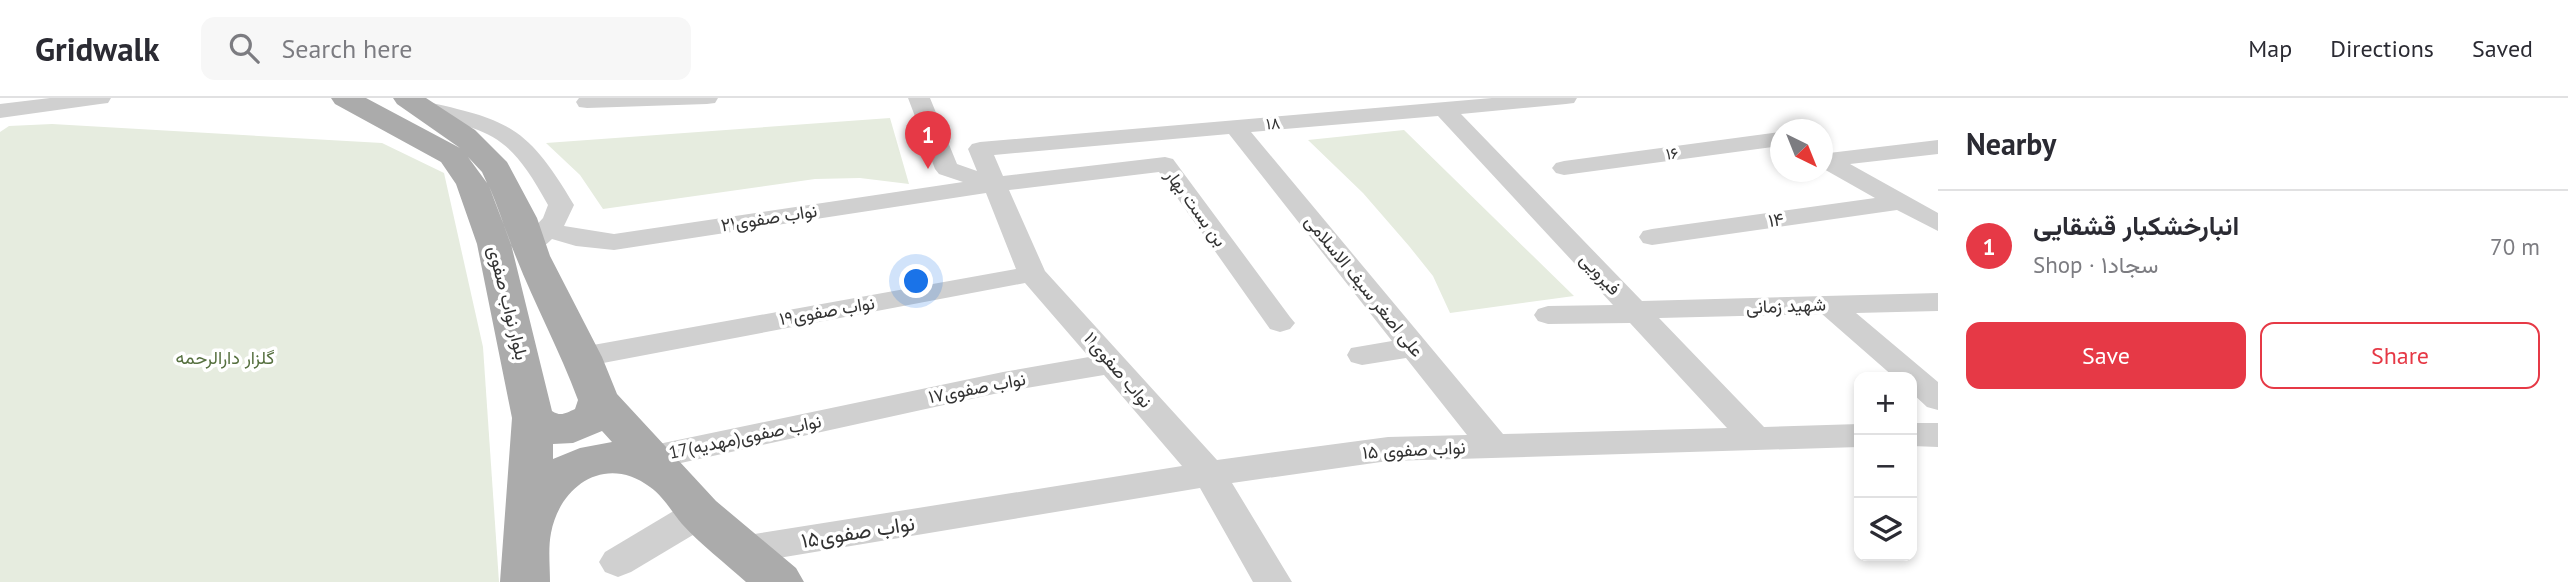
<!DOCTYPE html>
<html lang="en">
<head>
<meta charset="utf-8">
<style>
  :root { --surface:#fff; --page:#f7f7f7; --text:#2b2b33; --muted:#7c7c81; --line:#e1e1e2; --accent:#e63946 }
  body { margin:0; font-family:"PT Sans",Vazirmatn,sans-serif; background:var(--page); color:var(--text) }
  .controls { position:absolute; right:21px; bottom:21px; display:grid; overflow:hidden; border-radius:14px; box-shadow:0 4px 10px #0003 }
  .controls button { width:63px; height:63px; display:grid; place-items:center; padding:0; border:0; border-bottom:2px solid var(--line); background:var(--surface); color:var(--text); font:35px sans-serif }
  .compass { position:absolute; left:1770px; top:21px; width:63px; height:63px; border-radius:50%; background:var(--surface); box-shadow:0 4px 10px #0003; rotate:137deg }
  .you { position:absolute; left:917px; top:184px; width:24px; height:24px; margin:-18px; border:5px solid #fff; border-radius:50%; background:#1a73e8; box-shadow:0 0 0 10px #1a73e833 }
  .badge { display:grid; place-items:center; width:46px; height:46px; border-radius:50%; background:var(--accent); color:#fff; font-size:23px; font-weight:700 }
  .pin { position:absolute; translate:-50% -58px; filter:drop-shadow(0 2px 4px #0008) }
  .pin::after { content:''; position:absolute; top:37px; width:24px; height:21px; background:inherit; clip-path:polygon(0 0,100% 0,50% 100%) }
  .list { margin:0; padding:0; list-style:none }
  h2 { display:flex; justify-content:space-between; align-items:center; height:91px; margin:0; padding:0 28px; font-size:30px }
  h2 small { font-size:23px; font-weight:400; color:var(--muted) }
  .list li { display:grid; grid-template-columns:46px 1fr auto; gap:21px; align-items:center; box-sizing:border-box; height:112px; padding:0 28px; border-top:2px solid var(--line) }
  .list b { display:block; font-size:26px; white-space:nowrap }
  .list p { margin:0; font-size:23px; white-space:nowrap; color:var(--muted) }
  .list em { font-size:23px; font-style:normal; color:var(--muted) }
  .actions { display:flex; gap:14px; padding:21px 28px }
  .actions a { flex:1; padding:16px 0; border:2px solid var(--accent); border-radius:14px; text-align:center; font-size:24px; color:var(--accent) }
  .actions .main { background:var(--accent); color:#fff }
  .icon { flex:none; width:38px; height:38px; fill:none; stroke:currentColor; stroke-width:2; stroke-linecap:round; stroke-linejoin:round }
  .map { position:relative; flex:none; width:1938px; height:484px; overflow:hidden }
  header { display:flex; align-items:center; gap:42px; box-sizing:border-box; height:98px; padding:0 35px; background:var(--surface); border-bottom:2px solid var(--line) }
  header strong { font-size:33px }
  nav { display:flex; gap:38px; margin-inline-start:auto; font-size:24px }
  .search { width:490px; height:63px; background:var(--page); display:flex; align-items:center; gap:18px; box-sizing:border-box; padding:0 24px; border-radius:14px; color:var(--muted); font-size:26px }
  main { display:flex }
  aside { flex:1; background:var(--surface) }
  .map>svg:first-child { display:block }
  .green { fill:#e6ecdf }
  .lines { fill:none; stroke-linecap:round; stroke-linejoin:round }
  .minor { fill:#d0d0d0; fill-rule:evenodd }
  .major { fill:#ababab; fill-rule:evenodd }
  .labels { text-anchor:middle; stroke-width:7; stroke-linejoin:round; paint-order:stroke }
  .far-street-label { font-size:16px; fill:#333; stroke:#fff }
  .street-label { font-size:18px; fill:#333; stroke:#fff }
  .park-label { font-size:18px; fill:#56703f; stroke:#fff }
  .near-street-label { font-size:21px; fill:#333; stroke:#fff }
</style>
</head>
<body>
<header>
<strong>Gridwalk</strong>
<div class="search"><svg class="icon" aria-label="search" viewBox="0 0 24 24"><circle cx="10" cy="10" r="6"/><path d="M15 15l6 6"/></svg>Search here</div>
<nav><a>Map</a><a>Directions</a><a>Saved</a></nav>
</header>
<main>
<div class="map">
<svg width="1938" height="484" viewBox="0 0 1938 484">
  <rect width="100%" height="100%" fill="#fff"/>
  <g class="green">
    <path d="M 890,20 L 909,86 L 860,80 L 815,81 L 603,111 L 580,77 L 546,45 Z"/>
    <path d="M 52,26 L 382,45 L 444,75 L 483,249 L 499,484 L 0,484 L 0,34 L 9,28 Z"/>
    <path d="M 1404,32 L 1574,198 L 1450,215 L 1433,178 L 1409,148 L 1363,95 L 1308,42 Z"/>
  </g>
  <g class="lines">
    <g class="minor">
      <path d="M 50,0 L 111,0 L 108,5 L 100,6 L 0,20 L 0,6 Z"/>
      <path d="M 579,0 L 718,0 L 715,5 L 707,6 L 587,10 L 579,9 L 576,4 Z"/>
      <path d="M 908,0 L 930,0 L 957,66 L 977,73 L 968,51 L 972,46 L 980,44 L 1492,0 L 1577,0 L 1574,5 L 1566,6 L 1461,16 L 1642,203 L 1938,195 L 1938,213 L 1856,215 L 1938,284 L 1938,312 L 1927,309 L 1912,295 L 1912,279 L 1894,279 L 1822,216 L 1659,220 L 1764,329 L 1859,326 L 1859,349 L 1388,363 L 1232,385 L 1292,484 L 1253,484 L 1200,390 L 742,466 L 729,462 L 723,452 L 729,442 L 742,438 L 1182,368 L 1104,277 L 1003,294 L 649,372 L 637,369 L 632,360 L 637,351 L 649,348 L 1003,274 L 1089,259 L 1025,185 L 582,269 L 571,266 L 567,259 L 571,252 L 582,249 L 1016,171 L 986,95 L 614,152 L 576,148 L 552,141 C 543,150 538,152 526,149 L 522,143 L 543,120 L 548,107 C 508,34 491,33 415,15 L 412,10 L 415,5 L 423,3 C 509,22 527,28 574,107 L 564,128 L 614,136 L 963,84 L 939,76 L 935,71 ZM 1438,18 L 1613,207 L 1548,208 L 1538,211 L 1534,217 L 1538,223 L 1548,226 L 1630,225 L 1727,330 L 1503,336 L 1251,34 ZM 1229,36 L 1392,243 L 1351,250 L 1347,257 L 1351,264 L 1362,267 L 1406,260 L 1467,337 L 1388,339 L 1217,362 L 1045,173 L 1009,92 L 1159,74 L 1270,231 L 1280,234 L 1290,231 L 1295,225 L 1290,219 L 1173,61 L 1165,59 L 1003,78 L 994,57 Z"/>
      <path d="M 1780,34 L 1780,48 L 1564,77 L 1556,75 L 1552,70 L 1556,65 L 1564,63 Z"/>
      <path d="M 1938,42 L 1938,56 L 1850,66 L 1938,115 L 1938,133 L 1897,112 L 1652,147 L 1643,145 L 1639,139 L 1643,133 L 1652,131 L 1875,100 L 1822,70 L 1822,53 L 1829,55 Z"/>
      <path d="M 1912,325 L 1938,325 L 1938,349 L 1912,348 Z"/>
      <path d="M 700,401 L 713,405 L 718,415 L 713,425 L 631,474 L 618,479 L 605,474 L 599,464 L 605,454 L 687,405 Z"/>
    </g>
    <path class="major" d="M 331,0 L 366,0 L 460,50 L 397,6 L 393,0 L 426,0 L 475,32 L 507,64 L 537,120 L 550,158 L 602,259 L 617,296 L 716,403 L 796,470 L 804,484 L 746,484 C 725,465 701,447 682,426 C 672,414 663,398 650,389 C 606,356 560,387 551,435 C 548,450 550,469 550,484 L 500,484 L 512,320 L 477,146 L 456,86 L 441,64 L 335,6 ZM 468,59 L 482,74 L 487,85 ZM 489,88 C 499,111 506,135 516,159 C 535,207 560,253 578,302 L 575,311 C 566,315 561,319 552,313 L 511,146 ZM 602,333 L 612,344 L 580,350 L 553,361 L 553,346 L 573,345 Z"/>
  </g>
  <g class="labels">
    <g class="far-street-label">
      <text transform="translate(1273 25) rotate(-5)" y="6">۱۸</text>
      <text transform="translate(1672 55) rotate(-8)" y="6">۱۶</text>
    </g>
    <g class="street-label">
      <text transform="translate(1196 110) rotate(54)" y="6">بن بست بهار</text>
      <text transform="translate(769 120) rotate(-9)" y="6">۲۱نواب صفوی</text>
      <text transform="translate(1776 122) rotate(-8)" y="6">۱۴</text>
      <text transform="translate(1600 176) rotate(47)" y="6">فیرویی</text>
      <text transform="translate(1364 188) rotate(51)" y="6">علی اصغر سیف الاسلامی</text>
      <text transform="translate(508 205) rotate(76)" y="6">بلوار نواب صفوی</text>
      <text transform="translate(1786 208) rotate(-2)" y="6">شهید زمانی</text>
      <text transform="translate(827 213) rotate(-10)" y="6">۱۹نواب صفوی</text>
      <text transform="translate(1118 272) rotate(49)" y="6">۱۱نواب صفوی</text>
      <text transform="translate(977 290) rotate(-11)" y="6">۱۷نواب صفوی</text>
      <text transform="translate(745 339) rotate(-12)" y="6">17نواب صفوی(مهدیه)</text>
      <text transform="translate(1414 352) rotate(-3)" y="6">نواب صفوی ۱۵</text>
    </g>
    <g class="park-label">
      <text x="225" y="266">گلزار دارالرحمه</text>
    </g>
    <g class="near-street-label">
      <text transform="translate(858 434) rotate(-9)" y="7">۱۵نواب صفوی</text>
    </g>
  </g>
</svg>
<div class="controls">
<button>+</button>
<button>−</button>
<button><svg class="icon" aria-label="layers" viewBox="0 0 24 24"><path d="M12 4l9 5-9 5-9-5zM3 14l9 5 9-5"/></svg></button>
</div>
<svg class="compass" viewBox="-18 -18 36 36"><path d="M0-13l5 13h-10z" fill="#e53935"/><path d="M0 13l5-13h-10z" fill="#7c7c81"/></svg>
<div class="you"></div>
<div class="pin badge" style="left:928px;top:71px">1</div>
</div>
<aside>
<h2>Nearby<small></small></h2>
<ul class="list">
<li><span class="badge">1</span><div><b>انبارخشکبار قشقایی</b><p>Shop · ۱سجاد</p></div><em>70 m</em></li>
</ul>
<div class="actions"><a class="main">Save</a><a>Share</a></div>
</aside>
</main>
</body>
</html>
